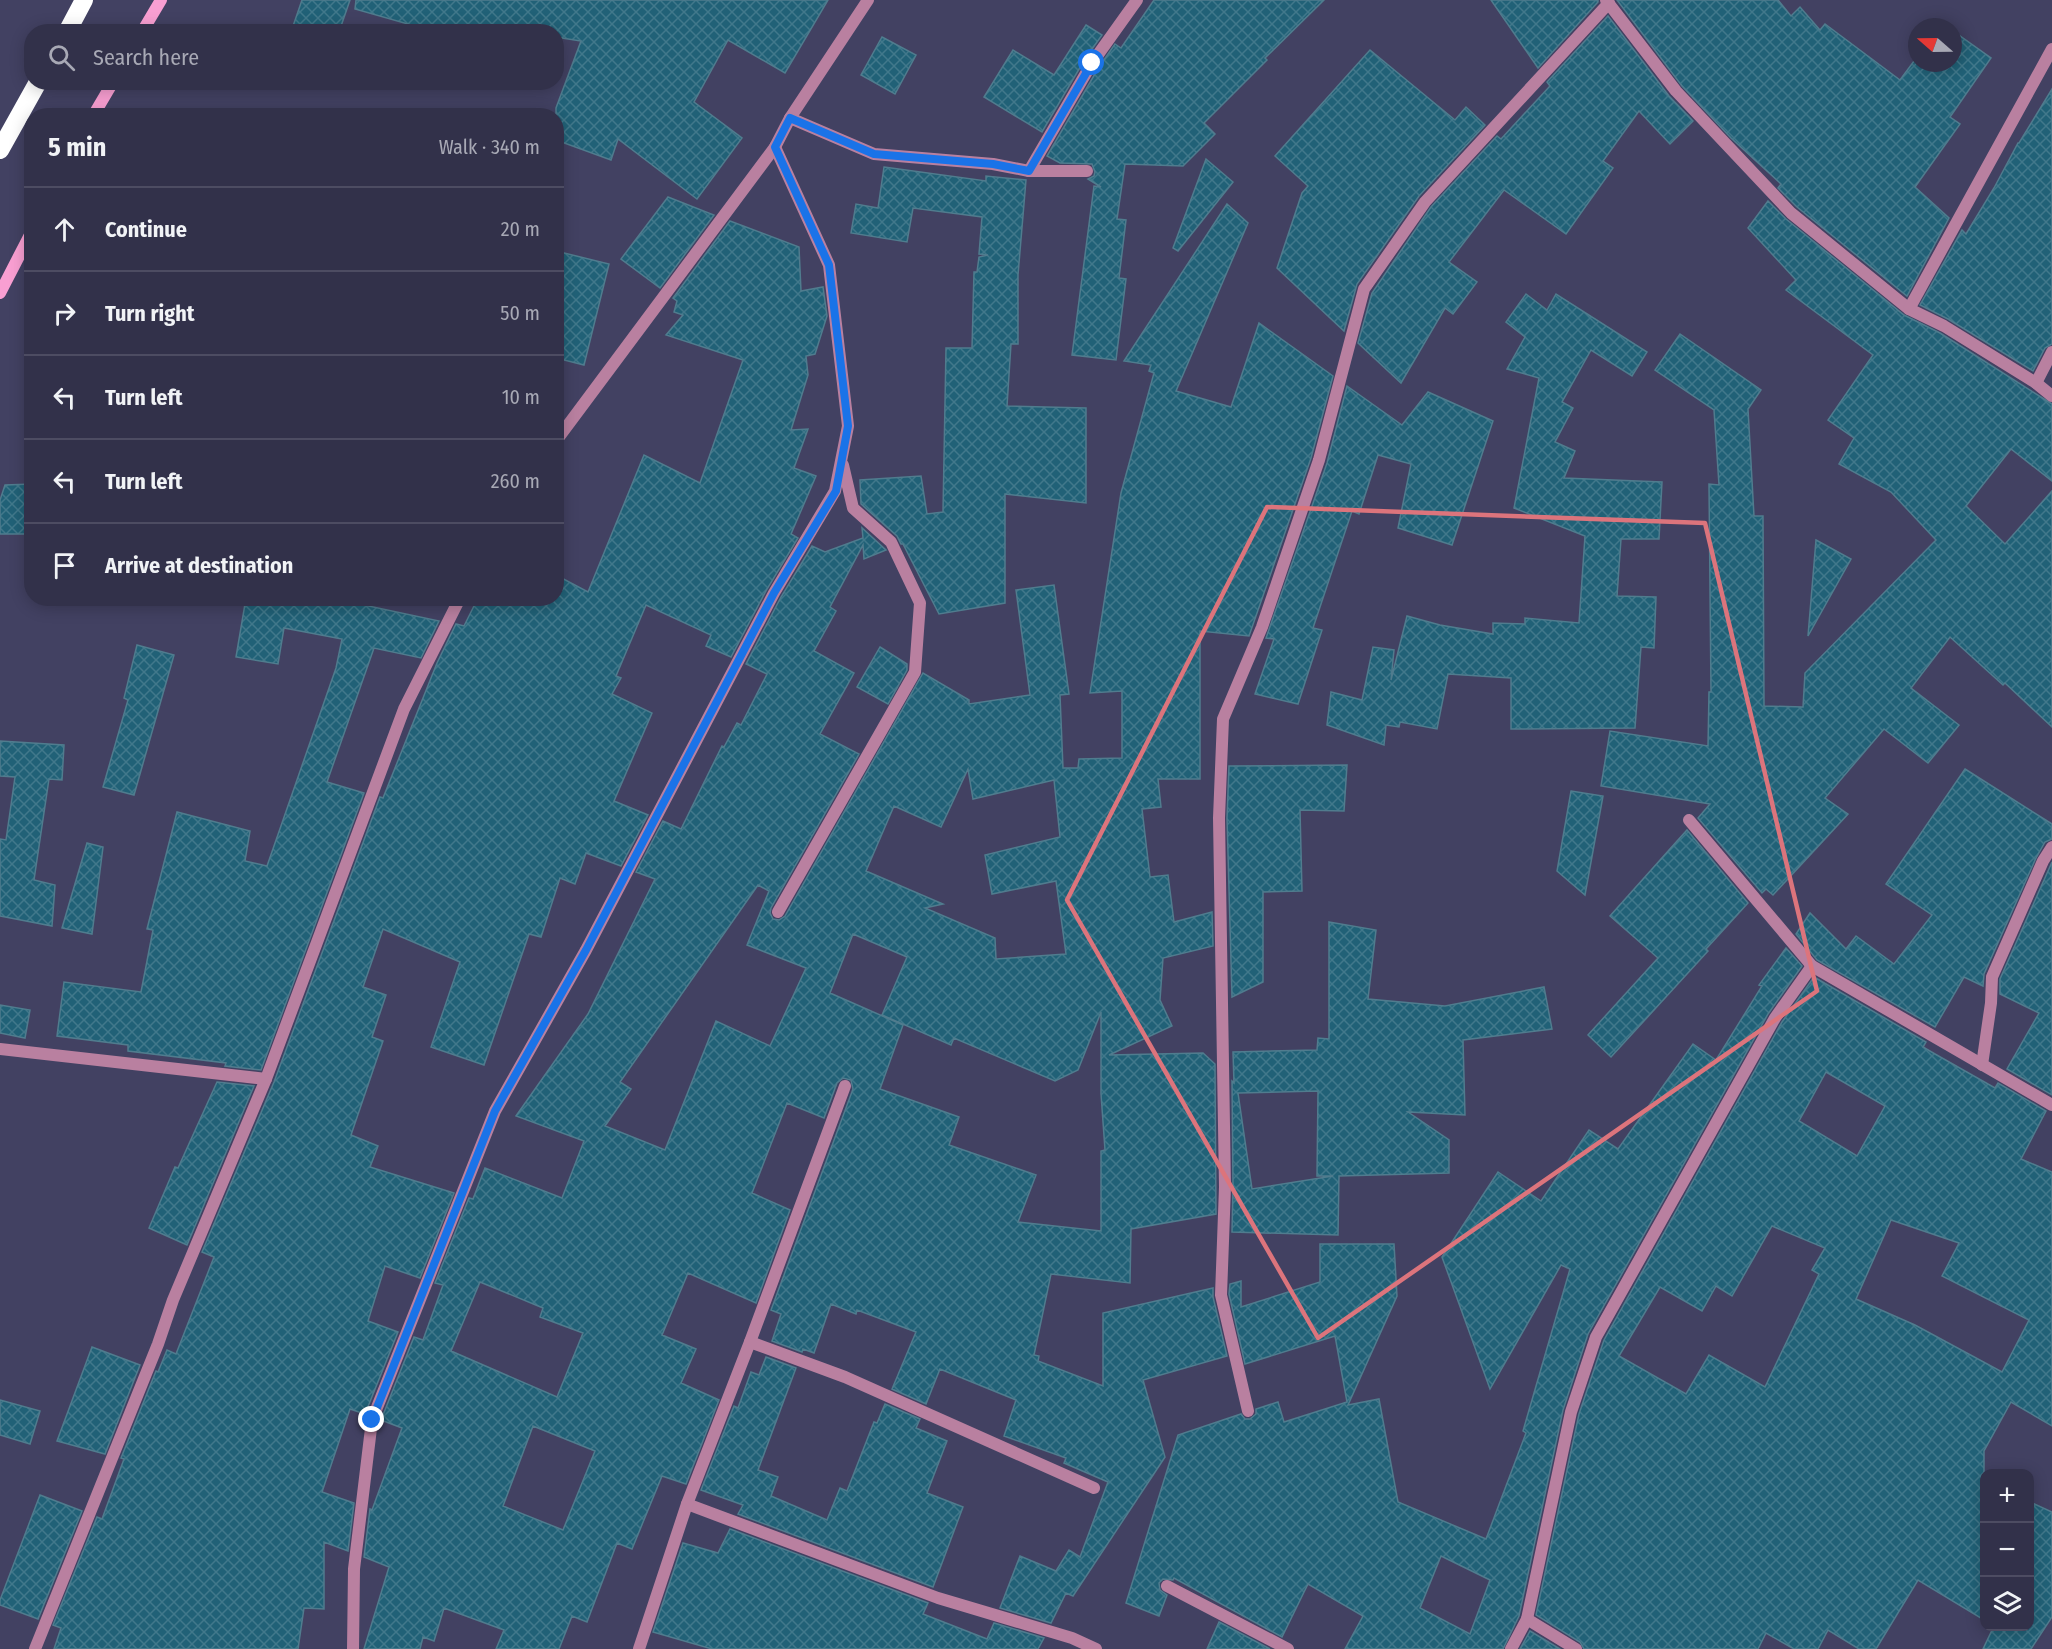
<!DOCTYPE html>
<html lang="en">
<head>
<meta charset="utf-8">
<style>
  :root { --surface:#32314a; --page:#3a3951; --text:#f1f3f6; --muted:#a8a9b5; --line:#4d4c62 }
  body { margin:0; font-family:"Fira Sans Condensed",sans-serif; background:var(--page); color:var(--text) }
  .controls { position:absolute; right:18px; bottom:18px; display:grid; overflow:hidden; border-radius:12px; box-shadow:0 3px 15px #0003 }
  .controls button { width:54px; height:54px; display:grid; place-items:center; padding:0; border:0; border-bottom:2px solid var(--line); background:var(--surface); color:var(--text); font:30px sans-serif }
  .compass { position:absolute; left:1908px; top:18px; width:54px; height:54px; border-radius:50%; background:var(--surface); box-shadow:0 3px 15px #0003; rotate:290deg }
  .stop { position:absolute; width:18px; height:18px; margin:-14px; border:4px solid #1a73e8; border-radius:50%; background:#fff }
  .stop.end { background:#1a73e8; border-color:#fff; box-shadow:0 2px 6px #0008 }
  .list { margin:0; padding:0; list-style:none }
  h2 { display:flex; justify-content:space-between; align-items:center; height:78px; margin:0; padding:0 24px; font-size:26px }
  h2 small { font-size:20px; font-weight:400; color:var(--muted) }
  .list li { display:grid; grid-template-columns:39px 1fr auto; gap:18px; align-items:center; box-sizing:border-box; height:84px; padding:0 24px; border-top:2px solid var(--line) }
  .list b { display:block; font-size:22px; white-space:nowrap }
  .list em { font-size:20px; font-style:normal; color:var(--muted) }
  .icon { flex:none; width:33px; height:33px; fill:none; stroke:currentColor; stroke-width:2; stroke-linecap:round; stroke-linejoin:round }
  .map { position:relative; flex:none; width:2052px; height:1649px; overflow:hidden }
  .search { position:absolute; background:var(--surface); box-shadow:0 3px 15px #0003; left:24px; top:24px; width:540px; height:66px; display:flex; align-items:center; gap:15px; box-sizing:border-box; padding:0 21px; border-radius:24px; color:var(--muted); font-size:22px }
  .panel { position:absolute; background:var(--surface); box-shadow:0 3px 15px #0003; left:24px; top:108px; width:540px; height:498px; border-radius:24px }
  .map>svg:first-child { display:block }
  .building { fill:url(#building-cross-hatch); stroke:#507c8e; stroke-width:1.5; fill-rule:evenodd }
  .lines { fill:none; stroke-linecap:round; stroke-linejoin:round }
  .lane { stroke:#b980a0; stroke-width:12 }
  .street { stroke:#b980a0; stroke-width:12 }
  .secondary { stroke:#f99fd2; stroke-width:12 }
  .highway { stroke:#fff; stroke-width:18 }
  .route { stroke:#1a73e8; stroke-width:8 }
  .marked { fill:none; stroke:#dc747c; stroke-width:4.5; stroke-linejoin:round }
</style>
</head>
<body>
<div class="map">
<svg width="2052" height="1649" viewBox="0 0 2052 1649">
  <defs>
    <pattern id="building-cross-hatch" width="8" height="8" patternUnits="userSpaceOnUse" patternTransform="scale(1.5)"><rect width="8" height="8" fill="#216177"/><path d="M0 0l8 8M0 8l8-8" fill="none" stroke="#41788b"/></pattern>
  </defs>
  <rect width="100%" height="100%" fill="#424162"/>
  <g class="building">
    <path d="M 302,0 L 350,0 L 339,32 L 291,32 Z"/>
    <path d="M 356,0 L 828,0 L 785,73 L 728,40 L 694,102 L 742,138 L 697,199 L 618,139 L 611,160 L 556,140 L 556,108 L 581,41 L 556,37 L 556,32 L 436,32 L 355,9 Z"/>
    <path d="M 1154,0 L 1324,0 L 1265,58 L 1267,60 L 1204,123 L 1215,134 L 1183,166 L 1125,164 L 1117,219 L 1126,220 L 1119,278 L 1126,279 L 1116,360 L 1072,355 L 1094,186 L 1101,187 L 1088,179 L 1094,176 L 1095,172 L 1092,164 L 1060,163 L 1047,156 L 1099,67 L 1115,44 L 1121,48 Z"/>
    <path d="M 1491,0 L 1598,0 L 1598,2 L 1538,68 Z"/>
    <path d="M 1617,0 L 1778,0 L 1791,16 L 1800,7 L 1820,30 L 1825,24 L 1900,80 L 1917,57 L 1917,63 L 1953,63 L 1953,31 L 1991,58 L 1950,117 L 1960,124 L 1915,187 L 1949,218 L 1907,296 L 1797,207 L 1778,188 L 1781,184 L 1731,138 L 1682,86 Z"/>
    <path d="M 1608,16 L 1669,96 L 1693,121 L 1670,144 L 1639,111 L 1603,161 L 1613,168 L 1566,234 L 1504,190 L 1449,262 L 1477,282 L 1453,314 L 1445,308 L 1401,383 L 1358,343 L 1372,293 L 1431,207 L 1497,136 L 1501,139 L 1550,86 L 1547,82 Z"/>
    <path d="M 1086,25 L 1102,35 L 1085,59 L 1042,132 L 984,97 L 1013,50 L 1054,75 Z"/>
    <path d="M 882,37 L 916,55 L 895,94 L 861,75 Z"/>
    <path d="M 1370,50 L 1455,120 L 1466,107 L 1485,125 L 1419,196 L 1357,284 L 1344,331 L 1277,268 L 1302,193 L 1308,186 L 1275,156 Z"/>
    <path d="M 2052,89 L 2052,344 L 2045,348 L 2033,371 L 1948,319 L 1920,305 L 1962,230 L 1966,234 L 1994,188 L 2018,143 L 2019,143 Z"/>
    <path d="M 1206,159 L 1233,182 L 1178,251 L 1173,248 Z"/>
    <path d="M 884,167 L 986,181 L 986,176 L 1026,180 L 1018,275 L 1018,344 L 1011,344 L 1007,406 L 1086,408 L 1086,503 L 1005,494 L 1005,603 L 939,614 L 903,544 L 901,544 L 897,536 L 861,504 L 860,480 L 921,476 L 927,514 L 943,512 L 946,348 L 972,348 L 974,272 L 977,272 L 979,257 L 988,255 L 979,254 L 982,217 L 913,208 L 907,242 L 851,233 L 856,204 L 878,208 Z"/>
    <path d="M 668,197 L 714,215 L 660,288 L 621,259 Z"/>
    <path d="M 1768,201 L 1786,219 L 1904,315 L 1940,333 L 2052,404 L 2052,481 L 2011,449 L 1966,506 L 2005,544 L 2052,491 L 2052,727 L 2005,683 L 2003,685 L 1950,637 L 1911,688 L 1959,725 L 1928,763 L 1884,729 L 1825,798 L 1848,814 L 1773,895 L 1766,889 L 1762,893 L 1698,818 L 1710,804 L 1601,786 L 1610,731 L 1708,746 L 1709,692 L 1711,692 L 1709,484 L 1719,485 L 1714,410 L 1655,370 L 1680,334 L 1761,390 L 1748,409 L 1754,516 L 1763,516 L 1764,706 L 1803,707 L 1805,673 L 1936,540 L 1891,492 L 1839,464 L 1854,438 L 1828,420 L 1873,355 L 1786,290 L 1796,280 L 1748,228 Z"/>
    <path d="M 1227,204 L 1248,223 L 1176,391 L 1231,407 L 1259,323 L 1333,376 L 1311,458 L 1249,636 L 1200,631 L 1200,779 L 1158,779 L 1161,807 L 1142,809 L 1150,877 L 1168,875 L 1174,922 L 1212,912 L 1213,946 L 1163,958 L 1160,1000 L 1172,1026 L 1109,1055 L 1203,1053 L 1215,1064 L 1216,1214 L 1131,1229 L 1130,1283 L 1051,1274 L 1034,1355 L 1039,1356 L 1038,1361 L 1103,1386 L 1103,1313 L 1213,1288 L 1213,1297 L 1227,1356 L 1143,1380 L 1165,1457 L 1073,1596 L 1066,1593 L 1051,1623 L 1000,1608 L 1020,1556 L 1056,1571 L 1069,1550 L 1080,1557 L 1108,1482 L 1064,1463 L 1066,1458 L 1004,1436 L 1016,1400 L 940,1369 L 926,1404 L 892,1389 L 916,1332 L 857,1310 L 856,1314 L 831,1304 L 814,1353 L 803,1349 L 802,1352 L 772,1341 L 781,1314 L 771,1310 L 853,1089 L 851,1080 L 843,1078 L 837,1083 L 824,1118 L 787,1103 L 752,1193 L 790,1210 L 756,1303 L 688,1273 L 662,1335 L 696,1349 L 681,1383 L 719,1400 L 686,1484 L 662,1476 L 632,1549 L 617,1543 L 587,1622 L 572,1616 L 559,1649 L 496,1649 L 504,1630 L 444,1608 L 434,1641 L 423,1637 L 420,1649 L 364,1649 L 389,1567 L 364,1557 L 370,1509 L 372,1510 L 402,1428 L 381,1420 L 414,1337 L 423,1340 L 443,1285 L 435,1283 L 469,1198 L 473,1199 L 485,1168 L 562,1198 L 584,1141 L 516,1116 L 588,1014 L 655,879 L 636,872 L 663,821 L 681,829 L 722,746 L 724,747 L 737,723 L 741,725 L 767,674 L 746,664 L 781,597 L 812,546 L 825,552 L 863,538 L 862,528 L 886,550 L 864,559 L 863,545 L 830,607 L 836,611 L 814,651 L 854,673 L 820,734 L 859,754 L 771,908 L 770,913 L 773,919 L 779,920 L 785,916 L 923,673 L 969,700 L 969,704 L 1030,695 L 1016,590 L 1054,585 L 1069,694 L 1060,695 L 1063,768 L 1078,768 L 1079,759 L 1122,758 L 1122,691 L 1090,693 L 1121,493 L 1154,373 L 1149,371 L 1151,365 L 1124,361 ZM 968,769 L 973,799 L 1054,780 L 1060,837 L 985,855 L 992,894 L 1056,881 L 1066,954 L 996,959 L 995,938 L 925,908 L 943,904 L 866,871 L 894,806 L 941,827 ZM 758,885 L 769,891 L 747,945 L 806,968 L 770,1046 L 716,1021 L 665,1150 L 605,1126 L 631,1089 L 620,1082 ZM 853,934 L 907,957 L 882,1015 L 951,1045 L 954,1038 L 1055,1081 L 1078,1070 L 1101,1012 L 1101,1094 L 1105,1150 L 1101,1151 L 1101,1231 L 1018,1222 L 1036,1175 L 949,1145 L 959,1117 L 880,1089 L 903,1025 L 830,993 ZM 480,1282 L 543,1308 L 540,1317 L 583,1333 L 557,1397 L 451,1351 ZM 533,1426 L 595,1451 L 563,1530 L 503,1506 Z"/>
    <path d="M 730,221 L 799,247 L 801,291 L 823,287 L 827,316 L 815,354 L 806,356 L 808,375 L 791,430 L 808,429 L 794,468 L 816,476 L 791,534 L 798,538 L 767,589 L 731,657 L 706,646 L 711,635 L 646,605 L 616,676 L 621,678 L 612,694 L 652,713 L 614,801 L 648,815 L 621,866 L 586,853 L 575,884 L 560,878 L 541,937 L 529,934 L 484,1065 L 431,1047 L 460,962 L 383,929 L 363,987 L 386,995 L 372,1037 L 383,1041 L 351,1135 L 378,1146 L 370,1167 L 454,1193 L 420,1278 L 385,1266 L 368,1321 L 398,1332 L 365,1414 L 350,1409 L 322,1492 L 354,1503 L 348,1551 L 324,1542 L 324,1609 L 304,1608 L 298,1649 L 54,1649 L 61,1628 L 53,1625 L 97,1517 L 102,1519 L 124,1459 L 121,1458 L 156,1371 L 158,1372 L 167,1350 L 176,1354 L 214,1257 L 202,1252 L 274,1082 L 380,797 L 383,798 L 437,663 L 456,624 L 464,626 L 478,598 L 556,598 L 556,575 L 588,592 L 644,455 L 700,483 L 743,360 L 666,335 L 683,315 L 674,312 L 677,301 L 673,298 Z"/>
    <path d="M 556,251 L 609,264 L 584,365 L 556,358 Z"/>
    <path d="M 1526,294 L 1547,310 L 1556,294 L 1647,352 L 1632,376 L 1591,350 L 1562,402 L 1573,408 L 1555,442 L 1575,451 L 1564,478 L 1662,482 L 1659,539 L 1621,539 L 1617,596 L 1656,597 L 1654,648 L 1641,647 L 1635,728 L 1511,729 L 1511,678 L 1448,674 L 1437,729 L 1400,722 L 1399,727 L 1386,725 L 1384,745 L 1327,725 L 1331,692 L 1362,700 L 1373,647 L 1394,650 L 1391,680 L 1407,616 L 1440,625 L 1493,634 L 1493,623 L 1525,624 L 1525,618 L 1579,623 L 1585,536 L 1514,508 L 1539,378 L 1507,369 L 1525,337 L 1506,322 Z"/>
    <path d="M 1347,386 L 1402,425 L 1428,392 L 1493,421 L 1452,545 L 1398,528 L 1411,464 L 1378,455 L 1359,514 L 1352,511 L 1313,628 L 1322,630 L 1298,704 L 1255,694 L 1274,639 L 1266,638 L 1327,463 Z"/>
    <path d="M 32,484 L 32,534 L 0,534 L 0,500 L 5,485 Z"/>
    <path d="M 1816,540 L 1851,559 L 1808,636 Z"/>
    <path d="M 246,598 L 360,598 L 359,604 L 439,621 L 421,658 L 374,648 L 327,782 L 364,793 L 261,1070 L 225,1066 L 226,1063 L 128,1051 L 128,1045 L 57,1036 L 64,982 L 141,992 L 153,930 L 147,929 L 177,812 L 250,831 L 245,861 L 267,866 L 336,668 L 342,639 L 284,628 L 278,664 L 236,657 Z"/>
    <path d="M 137,645 L 174,655 L 134,795 L 103,787 L 128,700 L 124,698 Z"/>
    <path d="M 880,647 L 907,664 L 907,670 L 888,704 L 857,687 Z"/>
    <path d="M 0,741 L 64,745 L 62,780 L 49,779 L 34,880 L 55,885 L 52,926 L 0,916 L 0,839 L 6,840 L 15,777 L 0,776 Z"/>
    <path d="M 1347,765 L 1344,811 L 1300,810 L 1302,891 L 1263,892 L 1263,982 L 1232,997 L 1227,818 L 1229,766 Z"/>
    <path d="M 1965,769 L 2052,824 L 2052,839 L 2045,842 L 2036,858 L 1984,974 L 1983,986 L 1964,977 L 1935,1027 L 1817,960 L 1796,934 L 1810,913 L 1846,949 L 1856,936 L 1894,964 L 1932,915 L 1886,884 Z"/>
    <path d="M 1571,791 L 1603,796 L 1585,895 L 1557,871 Z"/>
    <path d="M 1687,830 L 1748,903 L 1706,949 L 1708,951 L 1611,1057 L 1588,1035 L 1658,958 L 1610,916 Z"/>
    <path d="M 87,843 L 103,847 L 92,934 L 62,928 Z"/>
    <path d="M 2052,862 L 2052,1095 L 2007,1069 L 2039,1013 L 2000,994 L 2000,979 Z"/>
    <path d="M 1329,922 L 1376,930 L 1368,999 L 1445,1006 L 1544,987 L 1552,1029 L 1463,1040 L 1465,1115 L 1408,1112 L 1449,1140 L 1449,1173 L 1339,1176 L 1338,1235 L 1232,1232 L 1233,1187 L 1232,1081 L 1234,1083 L 1233,1052 L 1317,1050 L 1318,1038 L 1329,1039 ZM 1318,1091 L 1317,1176 L 1333,1176 L 1252,1189 L 1238,1093 Z"/>
    <path d="M 1786,948 L 1802,966 L 1768,1014 L 1588,1334 L 1563,1410 L 1519,1616 L 1503,1649 L 1345,1649 L 1363,1616 L 1308,1584 L 1282,1637 L 1174,1578 L 1173,1580 L 1163,1579 L 1159,1583 L 1160,1590 L 1167,1595 L 1159,1616 L 1126,1603 L 1178,1435 L 1241,1414 L 1245,1419 L 1250,1419 L 1256,1414 L 1256,1409 L 1278,1402 L 1284,1422 L 1347,1402 L 1335,1336 L 1245,1364 L 1229,1294 L 1230,1284 L 1241,1281 L 1241,1307 L 1320,1282 L 1320,1244 L 1394,1244 L 1397,1296 L 1348,1405 L 1379,1399 L 1398,1502 L 1486,1539 L 1526,1433 L 1523,1431 L 1570,1269 L 1561,1265 L 1490,1389 L 1442,1257 L 1498,1172 L 1541,1201 L 1589,1130 L 1618,1149 L 1693,1044 L 1716,1060 L 1762,986 L 1759,985 ZM 1441,1556 L 1490,1580 L 1470,1634 L 1420,1608 Z"/>
    <path d="M 1814,977 L 1926,1042 L 1923,1047 L 1935,1054 L 1995,1088 L 1998,1083 L 2046,1111 L 2021,1159 L 2052,1172 L 2052,1426 L 2011,1402 L 1984,1451 L 1984,1620 L 1918,1580 L 1876,1649 L 1859,1649 L 1828,1630 L 1818,1649 L 1794,1649 L 1766,1633 L 1758,1649 L 1584,1649 L 1580,1642 L 1536,1615 L 1579,1414 L 1604,1340 L 1782,1022 ZM 1826,1072 L 1885,1106 L 1857,1156 L 1799,1121 ZM 1891,1220 L 1959,1243 L 1942,1276 L 2029,1320 L 2002,1372 L 1915,1325 L 1856,1299 ZM 1772,1226 L 1825,1248 L 1812,1270 L 1819,1274 L 1765,1387 L 1709,1355 L 1686,1394 L 1619,1356 L 1660,1287 L 1702,1311 L 1716,1286 L 1732,1296 Z"/>
    <path d="M 0,1005 L 30,1010 L 25,1038 L 0,1033 Z"/>
    <path d="M 217,1082 L 254,1086 L 187,1245 L 149,1228 L 175,1167 L 178,1168 Z"/>
    <path d="M 92,1347 L 140,1365 L 105,1454 L 57,1441 Z"/>
    <path d="M 766,1357 L 796,1368 L 758,1470 L 778,1477 L 771,1496 L 827,1520 L 840,1488 L 847,1491 L 874,1422 L 877,1423 L 885,1404 L 920,1419 L 916,1428 L 947,1441 L 927,1493 L 963,1507 L 933,1587 L 738,1514 L 743,1505 L 701,1490 L 734,1406 L 738,1408 L 751,1372 L 759,1375 Z"/>
    <path d="M 0,1400 L 40,1411 L 30,1444 L 0,1435 Z"/>
    <path d="M 40,1495 L 82,1511 L 38,1619 L 0,1605 L 0,1600 Z"/>
    <path d="M 2030,1502 L 2052,1512 L 2052,1617 L 2031,1649 L 1983,1649 L 1994,1626 L 2030,1626 Z"/>
    <path d="M 730,1529 L 928,1603 L 923,1614 L 987,1639 L 994,1623 L 1044,1638 L 1038,1649 L 712,1649 L 653,1632 L 683,1543 L 718,1553 Z"/>
    <path d="M 1219,1622 L 1270,1649 L 1207,1649 Z"/>
    <path d="M 1530,1631 L 1560,1649 L 1520,1649 Z"/>
  </g>
  <g class="lines">
    <path class="lane" d="M 0,1049 L 266,1079"/>
    <g class="street">
      <path d="M 1606,0 L 1676,91 L 1791,213 L 1909,309 L 1944,326 L 2036,383 L 2052,396"/>
      <path d="M 790,118 L 874,154 L 993,164 L 1029,171 L 1087,171"/>
      <path d="M 1029,171 L 1092,63 L 1137,0"/>
      <path d="M 1909,309 L 2052,49"/>
      <path d="M 2036,383 L 2052,352"/>
      <path d="M 556,441 L 775,147 L 790,118 L 868,0"/>
      <path d="M 1689,820 L 1812,966 L 2052,1105"/>
      <path d="M 778,912 L 915,672 L 920,603 L 891,542 L 853,508 L 843,465"/>
      <path d="M 1982,1065 L 1991,1003 L 1992,977 L 2043,861 L 2052,847"/>
      <path d="M 750,1342 L 845,1377 L 1094,1488"/>
      <path d="M 1248,1411 L 1221,1295 L 1225,1187 L 1219,818 L 1223,719 L 1262,627 L 1319,460 L 1364,289 L 1425,202 L 1609,3"/>
      <path d="M 687,1504 L 938,1598 L 1072,1638 L 1096,1649"/>
      <path d="M 1167,1586 L 1288,1649"/>
      <path d="M 1527,1619 L 1576,1649"/>
      <path d="M 35,1649 L 158,1344 L 173,1300 L 266,1079 L 404,709 L 460,598"/>
      <path d="M 353,1649 L 354,1569 L 372,1420 L 495,1111 L 586,950 L 774,593 L 835,491 L 848,426 L 829,265 L 775,147"/>
      <path d="M 639,1649 L 687,1504 L 750,1342 L 845,1086"/>
      <path d="M 1511,1649 L 1527,1619 L 1571,1412 L 1596,1337 L 1775,1018 L 1812,966"/>
    </g>
    <g class="secondary">
      <path d="M 142,32 L 161,0"/>
      <path d="M 93,116 L 113,82"/>
      <path d="M 0,293 L 32,231"/>
    </g>
    <g class="highway">
      <path d="M 67,32 L 84,0"/>
      <path d="M 0,150 L 38,82"/>
    </g>
  </g>
  <g class="lines">
    <path class="route" d="M 372,1420 L 495,1111 L 586,950 L 774,593 L 836,491 L 848,426 L 829,265 L 775,147 L 790,118 L 874,154 L 993,164 L 1029,171 L 1092,63"/>
  </g>
  <path class="marked" d="M 1267,507 L 1705,523 L 1817,991 L 1318,1338 L 1067,900 Z"/>
</svg>
<div class="controls">
<button>+</button>
<button>−</button>
<button><svg class="icon" aria-label="layers" viewBox="0 0 24 24"><path d="M12 4l9 5-9 5-9-5zM3 14l9 5 9-5"/></svg></button>
</div>
<svg class="compass" viewBox="-18 -18 36 36"><path d="M0-13l5 13h-10z" fill="#e53935"/><path d="M0 13l5-13h-10z" fill="#a8a9b5"/></svg>
<div class="stop" style="left:1092px;top:63px"></div>
<div class="stop end" style="left:372px;top:1420px"></div>
<div class="search"><svg class="icon" aria-label="search" viewBox="0 0 24 24"><circle cx="10" cy="10" r="6"/><path d="M15 15l6 6"/></svg>Search here</div>
<section class="panel">
<h2>5 min<small>Walk · 340 m</small></h2>
<ul class="list">
<li><svg class="icon" aria-label="ahead" viewBox="0 0 24 24"><path d="M12 20V5M6 11l6-6 6 6"/></svg><div><b>Continue</b></div><em>20 m</em></li>
<li><svg class="icon" aria-label="right" viewBox="0 0 24 24"><path d="M7 20v-9h11M14 6l5 5-5 5"/></svg><div><b>Turn right</b></div><em>50 m</em></li>
<li><svg class="icon" aria-label="left" viewBox="0 0 24 24"><path d="M17 20v-9H6M10 6l-5 5 5 5"/></svg><div><b>Turn left</b></div><em>10 m</em></li>
<li><svg class="icon" aria-label="left" viewBox="0 0 24 24"><path d="M17 20v-9H6M10 6l-5 5 5 5"/></svg><div><b>Turn left</b></div><em>260 m</em></li>
<li><svg class="icon" aria-label="arrive" viewBox="0 0 24 24"><path d="M6 21V4h12l-3 4 3 4H6"/></svg><div><b>Arrive at destination</b></div></li>
</ul>
</section>
</div>
</body>
</html>
